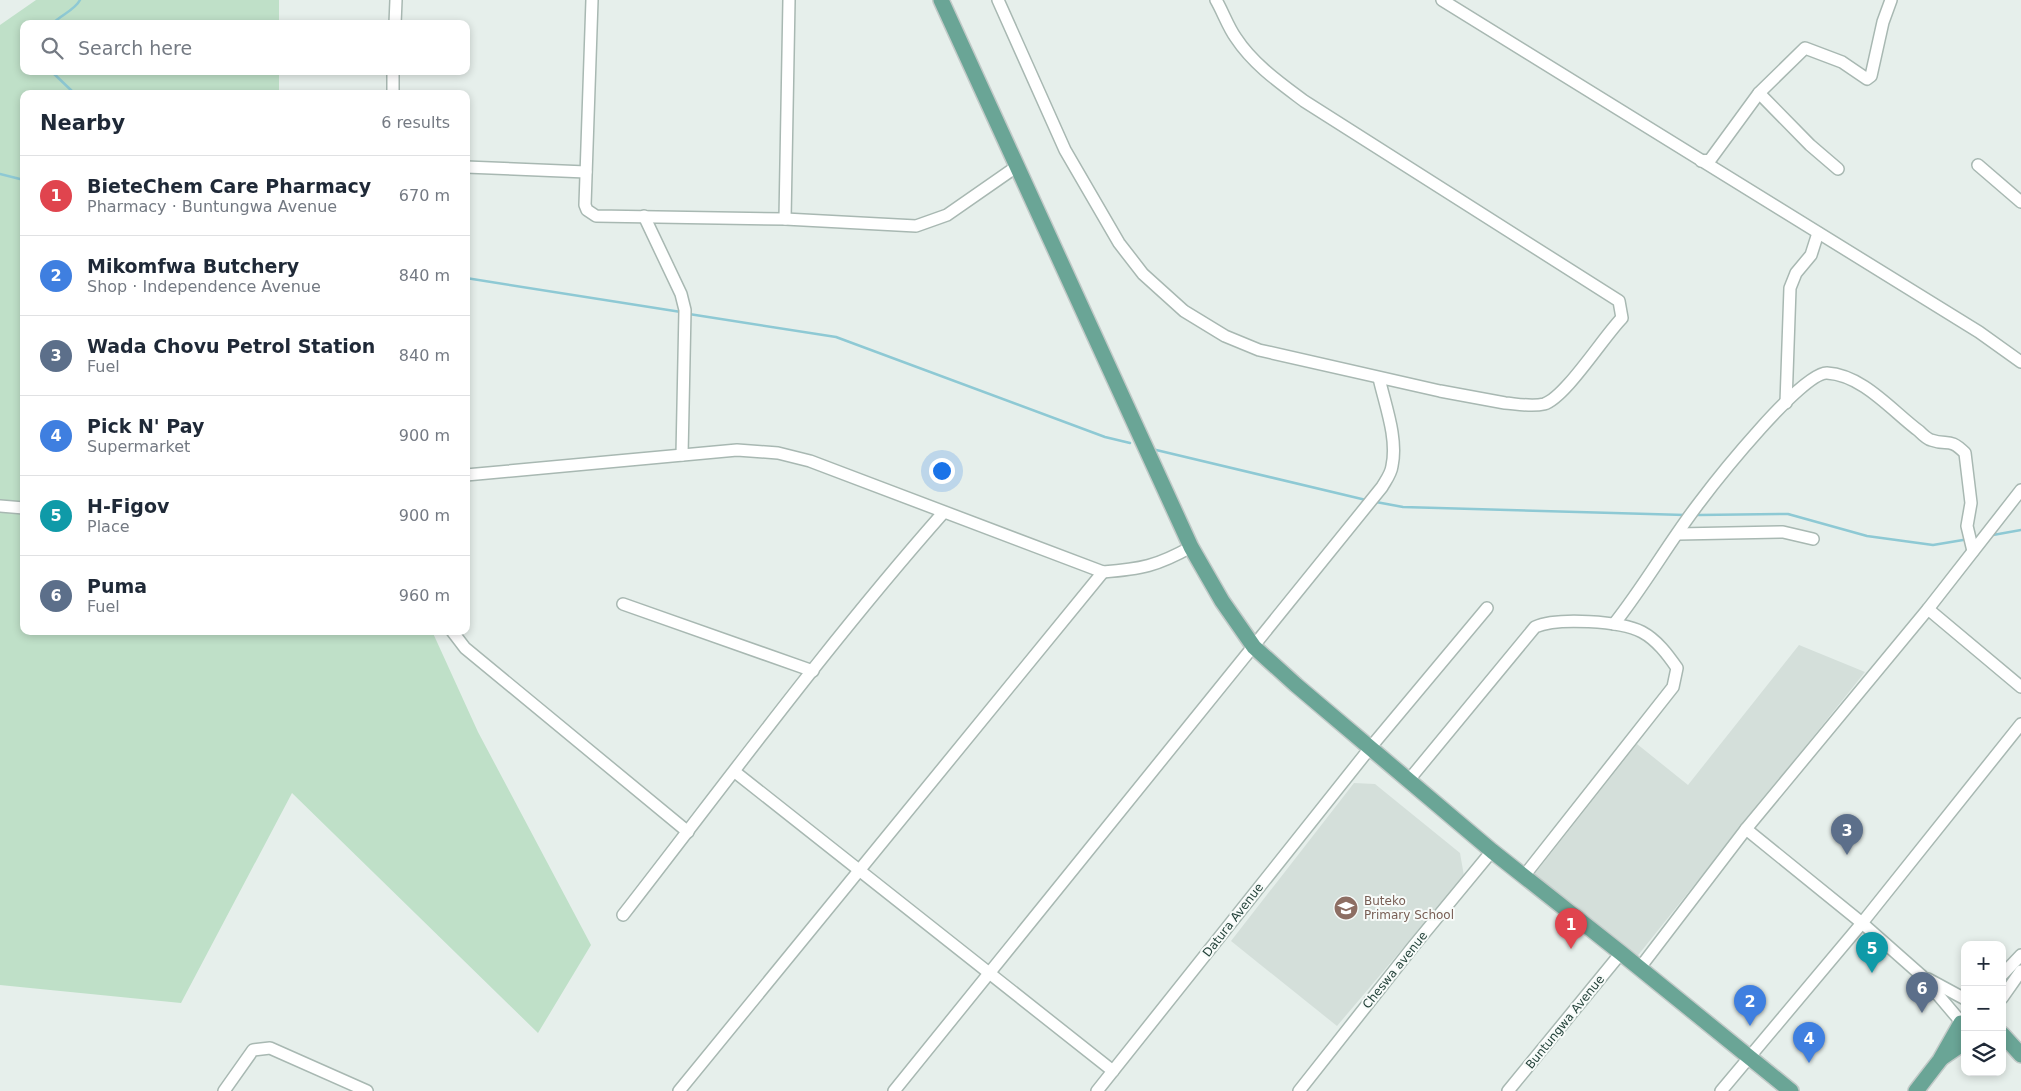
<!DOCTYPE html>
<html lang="en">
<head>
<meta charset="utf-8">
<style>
  :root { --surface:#fff; --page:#f2f2f3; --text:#1f2937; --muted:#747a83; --line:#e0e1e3; --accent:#0f766e }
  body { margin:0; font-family:"DejaVu Sans",sans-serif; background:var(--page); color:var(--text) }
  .controls { position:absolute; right:15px; bottom:15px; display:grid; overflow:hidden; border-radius:10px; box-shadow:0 2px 8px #0003 }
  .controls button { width:45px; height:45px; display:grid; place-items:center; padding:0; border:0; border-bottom:1px solid var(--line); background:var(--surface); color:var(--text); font:25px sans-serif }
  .you { position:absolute; left:941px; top:470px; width:18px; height:18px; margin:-12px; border:4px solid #fff; border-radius:50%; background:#1a73e8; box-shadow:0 0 0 8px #1a73e833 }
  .badge { display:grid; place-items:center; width:32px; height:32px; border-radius:50%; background:var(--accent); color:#fff; font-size:16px; font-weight:700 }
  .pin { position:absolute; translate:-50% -41px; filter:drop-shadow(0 1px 2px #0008) }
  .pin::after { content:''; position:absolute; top:26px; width:18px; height:15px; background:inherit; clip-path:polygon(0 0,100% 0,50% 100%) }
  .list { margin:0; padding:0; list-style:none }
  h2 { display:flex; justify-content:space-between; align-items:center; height:65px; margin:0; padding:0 20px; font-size:21px }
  h2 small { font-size:16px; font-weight:400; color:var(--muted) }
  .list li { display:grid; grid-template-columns:32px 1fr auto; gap:15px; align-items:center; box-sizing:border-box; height:80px; padding:0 20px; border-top:1px solid var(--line) }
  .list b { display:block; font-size:19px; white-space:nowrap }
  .list p { margin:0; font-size:16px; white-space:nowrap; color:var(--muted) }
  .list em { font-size:16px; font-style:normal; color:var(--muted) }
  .icon { flex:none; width:28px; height:28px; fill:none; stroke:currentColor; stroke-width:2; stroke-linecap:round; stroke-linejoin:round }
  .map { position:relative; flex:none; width:2021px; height:1091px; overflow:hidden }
  .search { position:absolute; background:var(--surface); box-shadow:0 2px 8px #0003; left:20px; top:20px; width:450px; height:55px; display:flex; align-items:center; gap:12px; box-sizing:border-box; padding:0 18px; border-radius:10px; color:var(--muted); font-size:19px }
  .panel { position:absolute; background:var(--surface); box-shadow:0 2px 8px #0003; left:20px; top:90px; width:450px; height:545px; border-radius:10px }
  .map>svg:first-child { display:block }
  .built { fill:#d4dfda }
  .green { fill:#bfe0c8 }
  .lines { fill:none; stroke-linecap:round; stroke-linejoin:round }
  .stream { stroke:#8ec9d4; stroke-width:2.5 }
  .minor-casing { stroke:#a8b8b2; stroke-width:14 }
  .major-casing { stroke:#c2cac8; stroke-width:18 }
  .minor { stroke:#fff; stroke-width:11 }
  .major { stroke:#6aa596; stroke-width:15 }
  .labels { text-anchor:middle; stroke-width:4; stroke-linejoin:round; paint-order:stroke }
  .education-label { font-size:12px; fill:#785e54; stroke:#f7fbf9; text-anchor:start }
  .street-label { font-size:12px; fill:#24423a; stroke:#f7fbf9 }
</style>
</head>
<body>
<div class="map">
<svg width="2021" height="1091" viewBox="0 0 2021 1091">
  <rect width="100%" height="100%" fill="#e6efeb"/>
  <g class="built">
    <path d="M 1799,645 L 1865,672 L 1635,959 L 1533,876 L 1637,744 L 1688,785 Z"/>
    <path d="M 1354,783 L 1375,784 L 1460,853 L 1464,876 L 1337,1026 L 1231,941 Z"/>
  </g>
  <path class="green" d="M 36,0 L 279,0 L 279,24 L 24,24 L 24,71 L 279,71 L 279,94 L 24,94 L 24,631 L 432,631 L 478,732 L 591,945 L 538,1033 L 292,793 L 181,1003 L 0,985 L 0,25 Z"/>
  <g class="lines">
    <g class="stream">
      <path d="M 52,24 C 61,15 75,10 80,0"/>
      <path d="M 51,71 L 73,92 L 72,94"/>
      <path d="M 0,174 L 24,180"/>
      <path d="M 466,278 L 681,312"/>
      <path d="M 689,314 L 836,337 L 1105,437 L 1130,443"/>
      <path d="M 1152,449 L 1366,500"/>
      <path d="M 1376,502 L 1403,507 L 1685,515"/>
      <path d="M 1698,515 L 1788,514 L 1867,536 L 1933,545 L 1963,540"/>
      <path d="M 1993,535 L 2021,530"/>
    </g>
    <defs>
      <g id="minor">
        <path d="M 592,0 L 585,205 L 587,210 L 596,216 L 785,219 L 916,226 L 947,215 L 1016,167"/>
        <path d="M 998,0 L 1065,150 L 1119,243 L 1143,274 L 1184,311 L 1225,336 L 1259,350 L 1440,391 L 1505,403 C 1517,404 1532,407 1544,404 C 1565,398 1604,336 1622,318 L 1619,301 L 1304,101 C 1280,83 1253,64 1236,38 C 1228,27 1223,12 1216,0"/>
        <path d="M 1442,0 L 1979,332 L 2021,362"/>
        <path d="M 395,24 L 396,0"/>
        <path d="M 1759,93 L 1810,145 L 1838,169"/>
        <path d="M 393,94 L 393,71"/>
        <path d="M 1701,161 L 1710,160 L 1759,93 L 1805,48 L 1842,62 L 1867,79 L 1871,76 L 1883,22 L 1891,0"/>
        <path d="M 1978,165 L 2021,202"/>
        <path d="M 466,167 L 586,172"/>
        <path d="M 644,216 L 681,294 L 685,310 L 682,455"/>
        <path d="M 785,219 L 789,0"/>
        <path d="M 1786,403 L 1790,288 L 1796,273 L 1811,255 L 1818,233"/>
        <path d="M 466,475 L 737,450 L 778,453 L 810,461 L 1103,572 C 1141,569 1157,566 1191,547"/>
        <path d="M 0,506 L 24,508"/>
        <path d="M 1678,534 L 1783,532 L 1813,539"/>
        <path d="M 623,604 L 813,671"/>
        <path d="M 1928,609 L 2021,687"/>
        <path d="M 1614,624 C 1645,585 1669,542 1699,503 C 1717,479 1802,372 1827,373 C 1863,375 1892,411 1919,431 C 1922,434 1927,439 1931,440 C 1948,446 1949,437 1965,453 L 1971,503 L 1967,526 L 1973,551"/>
        <path d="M 452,631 L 465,648 L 688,832"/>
        <path d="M 735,772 L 1113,1071"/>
        <path d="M 1408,781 L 1535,627 C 1557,617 1621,621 1642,632 C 1657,640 1668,655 1677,668 L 1673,687 L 1524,876"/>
        <path d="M 1746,829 L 1862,923 L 1922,976 L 1961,1022"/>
        <path d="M 623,915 C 728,780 830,641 943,513"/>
        <path d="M 1639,969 L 1746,829 L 1928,609 L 2021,490"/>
        <path d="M 2002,975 L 2021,955"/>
        <path d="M 1928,979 L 1965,999"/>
        <path d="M 2002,998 L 2021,971"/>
        <path d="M 224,1091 L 253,1050 L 270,1048 L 367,1091"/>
        <path d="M 679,1091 L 1103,572"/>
        <path d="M 894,1091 L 1382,487 C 1386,480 1391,474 1392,466 C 1398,438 1385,405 1379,378"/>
        <path d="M 1097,1091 L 1370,748 L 1487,608"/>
        <path d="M 1299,1091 L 1412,948 L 1492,851"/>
        <path d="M 1508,1091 L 1621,953"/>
        <path d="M 1721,1091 L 1862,923 L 2021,724"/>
      </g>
      <g id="major">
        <path d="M 941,0 L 1191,547 L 1222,601 L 1254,647 L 1296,685 L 1492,851 L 1621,953 L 1791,1091"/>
        <path d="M 2002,1034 L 2021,1055"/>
        <path d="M 1943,1057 L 1965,1042"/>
        <path d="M 1916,1091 L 1940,1060 L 1961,1023"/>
      </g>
    </defs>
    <use href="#minor" class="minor-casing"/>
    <use href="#major" class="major-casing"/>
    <use href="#minor" class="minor"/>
    <use href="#major" class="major"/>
  </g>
  <defs>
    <symbol id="school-disc" viewBox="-11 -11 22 22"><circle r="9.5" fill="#8d6e63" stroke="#f7fbf9"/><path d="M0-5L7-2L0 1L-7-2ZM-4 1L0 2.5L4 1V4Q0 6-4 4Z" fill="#fff"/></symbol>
  </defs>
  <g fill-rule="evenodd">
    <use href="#school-disc" x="1332" y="894" width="28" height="28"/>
  </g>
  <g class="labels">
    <g class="education-label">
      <text x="1364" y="905">Buteko<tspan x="1364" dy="14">Primary School</tspan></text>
    </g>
    <g class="street-label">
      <text transform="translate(1233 920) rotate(-52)" y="4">Datura Avenue</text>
      <text transform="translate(1395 970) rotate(-51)" y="4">Cheswa avenue</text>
      <text transform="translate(1565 1022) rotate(-51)" y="4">Buntungwa Avenue</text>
    </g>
  </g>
</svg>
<div class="controls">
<button>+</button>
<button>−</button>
<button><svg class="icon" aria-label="layers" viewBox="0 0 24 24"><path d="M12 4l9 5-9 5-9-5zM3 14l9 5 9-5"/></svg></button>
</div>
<div class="you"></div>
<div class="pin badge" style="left:1571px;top:949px;background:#e0444e">1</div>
<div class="pin badge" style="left:1750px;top:1026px;background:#3f7fe0">2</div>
<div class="pin badge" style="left:1847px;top:855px;background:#5c6f8a">3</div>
<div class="pin badge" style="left:1809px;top:1063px;background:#3f7fe0">4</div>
<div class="pin badge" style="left:1872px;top:973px;background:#0f9aa8">5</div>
<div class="pin badge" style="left:1922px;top:1013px;background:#5c6f8a">6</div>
<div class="search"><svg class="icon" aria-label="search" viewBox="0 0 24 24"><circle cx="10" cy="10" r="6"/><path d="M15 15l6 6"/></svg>Search here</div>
<section class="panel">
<h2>Nearby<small>6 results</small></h2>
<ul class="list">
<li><span class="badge" style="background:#e0444e">1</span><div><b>BieteChem Care Pharmacy</b><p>Pharmacy · Buntungwa Avenue</p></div><em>670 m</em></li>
<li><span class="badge" style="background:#3f7fe0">2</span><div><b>Mikomfwa Butchery</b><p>Shop · Independence Avenue</p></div><em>840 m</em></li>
<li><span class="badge" style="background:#5c6f8a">3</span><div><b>Wada Chovu Petrol Station</b><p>Fuel</p></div><em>840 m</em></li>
<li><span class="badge" style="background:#3f7fe0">4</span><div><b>Pick N' Pay</b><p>Supermarket</p></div><em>900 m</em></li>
<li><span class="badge" style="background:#0f9aa8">5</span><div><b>H-Figov</b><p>Place</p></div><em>900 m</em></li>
<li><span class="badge" style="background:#5c6f8a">6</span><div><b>Puma</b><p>Fuel</p></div><em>960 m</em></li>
</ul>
</section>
</div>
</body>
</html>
